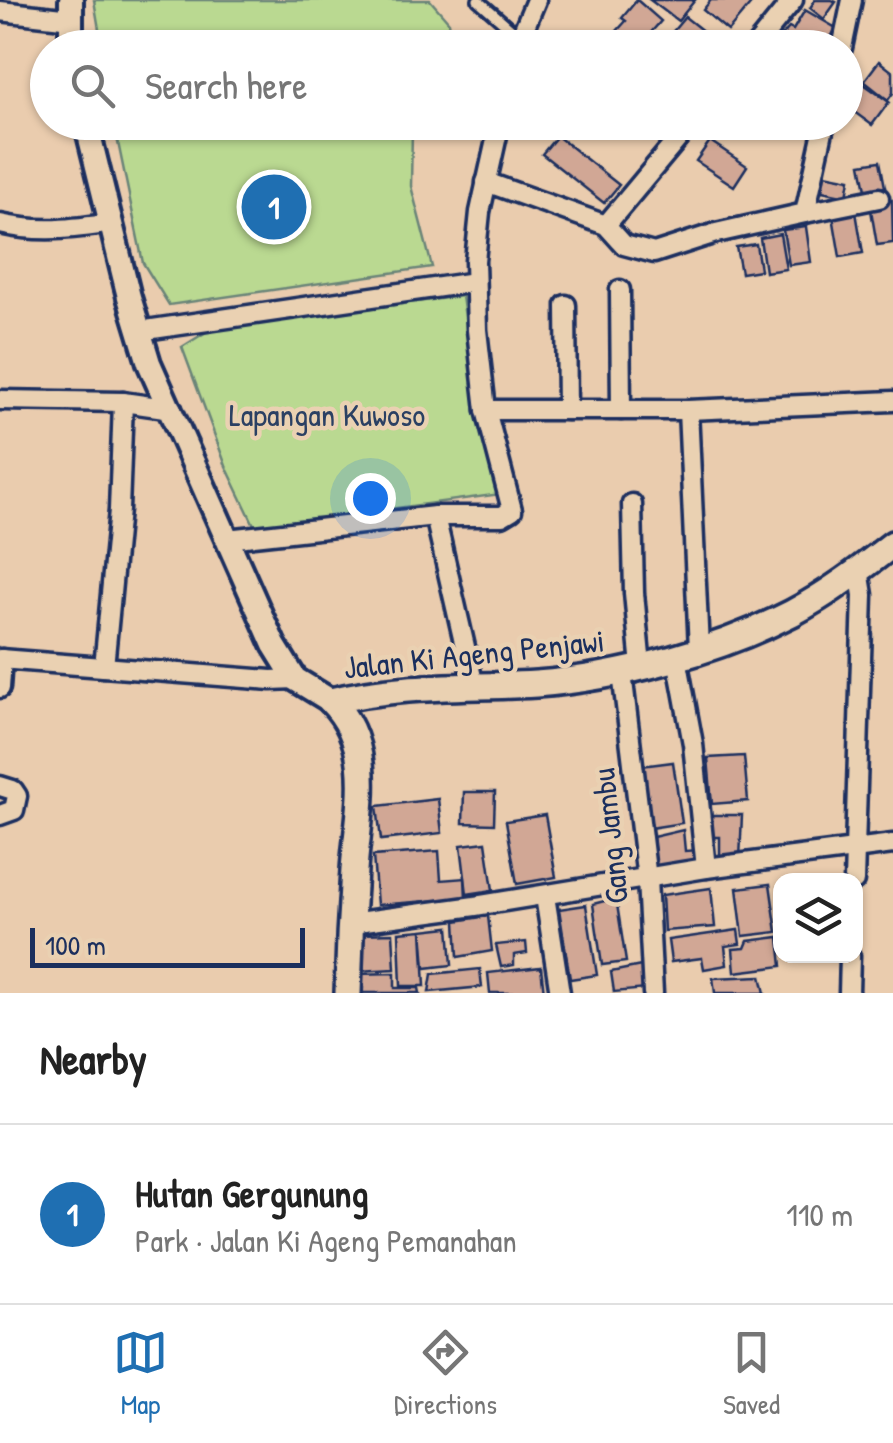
<!DOCTYPE html>
<html lang="en">
<head>
<meta charset="utf-8">
<style>
  :root { --surface:#fff; --page:#f2f2f2; --text:#222; --muted:#767676; --line:#e0e0e0; --accent:#1f6fb2 }
  body { margin:0; font-family:"Patrick Hand",sans-serif; background:var(--page); color:var(--text) }
  .controls { position:absolute; right:30px; bottom:30px; display:grid; overflow:hidden; border-radius:20px; box-shadow:0 2px 8px #0004 }
  .controls button { width:90px; height:90px; display:grid; place-items:center; padding:0; border:0; border-bottom:2px solid var(--line); background:var(--surface); color:var(--text); font:50px sans-serif }
  .scale { position:absolute; left:30px; bottom:25px; width:275px; box-sizing:border-box; padding-left:10px; border:5px solid #1b2f5e; border-top:0; font-size:28px; line-height:35px; white-space:nowrap; color:#1b2f5e; -webkit-text-stroke:8px #ead1b2; paint-order:stroke }
  .you { position:absolute; left:370px; top:498px; width:35px; height:35px; margin:-25px; border:8px solid #fff; border-radius:50%; background:#1a73e8; box-shadow:0 0 0 15px #1a73e833 }
  .badge { display:grid; place-items:center; width:65px; height:65px; border-radius:50%; background:var(--accent); color:#fff; font-size:32px; font-weight:700 }
  .pin { position:absolute; translate:-50% -50%; border:5px solid #fff; box-shadow:0 2px 10px #0006 }
  .list { margin:0; padding:0; list-style:none }
  h2 { display:flex; justify-content:space-between; align-items:center; height:130px; margin:0; padding:0 40px; font-size:42px }
  h2 small { font-size:32px; font-weight:400; color:var(--muted) }
  .list li { display:grid; grid-template-columns:65px 1fr auto; gap:30px; align-items:center; box-sizing:border-box; height:180px; padding:0 40px; border-top:2px solid var(--line) }
  .list b { display:block; font-size:38px; white-space:nowrap }
  .list p { margin:0; font-size:32px; white-space:nowrap; color:var(--muted) }
  .list em { font-size:32px; font-style:normal; color:var(--muted) }
  .icon { flex:none; width:55px; height:55px; fill:none; stroke:currentColor; stroke-width:2; stroke-linecap:round; stroke-linejoin:round }
  .map { position:relative; flex:none; width:893px; height:993px; overflow:hidden }
  .search { position:absolute; background:var(--surface); box-shadow:0 2px 8px #0004; left:30px; right:30px; top:30px; height:110px; display:flex; align-items:center; gap:25px; box-sizing:border-box; padding:0 35px; border-radius:55px; color:var(--muted); font-size:38px }
  .sheet { height:310px; background:var(--surface) }
  nav { display:flex; justify-content:space-around; align-items:center; box-sizing:border-box; height:140px; border-top:2px solid var(--line); background:var(--surface); font-size:28px; color:var(--muted) }
  nav a { display:grid; justify-items:center; gap:5px }
  nav .on { color:var(--accent) }
  .map>svg:first-child { display:block }
  .green { fill:#bad991; stroke:#6a8478; stroke-width:2.5 }
  .building { fill:#d1a795; stroke:#1b2f5e; stroke-width:2.5 }
  .lines { fill:none; stroke-linecap:round; stroke-linejoin:round }
  .service-casing { stroke:#1b2f5e; stroke-width:16 }
  .minor-casing { stroke:#1b2f5e; stroke-width:25 }
  .tertiary-casing { stroke:#1b2f5e; stroke-width:30 }
  .secondary-casing { stroke:#1b2f5e; stroke-width:32 }
  .service { stroke:#ead1b2; stroke-width:9 }
  .minor { stroke:#ead1b2; stroke-width:18 }
  .tertiary { stroke:#ead1b2; stroke-width:22 }
  .secondary { stroke:#ead1b2; stroke-width:25 }
  .labels { text-anchor:middle; stroke-width:9; stroke-linejoin:round; paint-order:stroke }
  .park-label { font-size:32px; fill:#2b4063; stroke:#ead1b2 }
  .street-label { font-size:32px; fill:#1b2f5e; stroke:#ead1b2 }
</style>
</head>
<body>
<div class="map">
<svg width="893" height="993" viewBox="0 0 893 993">
  <rect width="100%" height="100%" fill="#eaccae"/>
  <filter id="ink" filterUnits="userSpaceOnUse"><feTurbulence type="fractalNoise" baseFrequency=".01" numOctaves="2"/><feDisplacementMap in="SourceGraphic" scale="20" xChannelSelector="R" yChannelSelector="G"/><feConvolveMatrix kernelMatrix="1 2 1 2 8 2 1 2 1" color-interpolation-filters="sRGB"/></filter>
  <g filter="url(#ink)">
    <g class="green">
      <path d="M 94,0 L 430,0 L 449,22 L 453,47 L 102,47 Z"/>
      <path d="M 114,123 L 416,123 L 412,129 L 411,186 L 432,267 L 169,305 L 143,263 Z"/>
      <path d="M 462,296 L 477,404 L 501,494 L 255,527 L 226,466 L 182,347 L 211,329 Z"/>
    </g>
    <g class="building">
      <path d="M 637,0 L 661,21 L 646,38 L 636,48 L 593,48 L 600,40 L 605,44 L 626,21 L 622,18 Z"/>
      <path d="M 650,0 L 695,0 L 678,21 Z"/>
      <path d="M 711,0 L 754,0 L 728,31 L 703,10 Z"/>
      <path d="M 815,0 L 832,0 L 836,2 L 824,19 L 810,8 Z"/>
      <path d="M 805,10 L 836,28 L 825,48 L 804,38 L 796,48 L 772,47 L 789,28 L 793,30 Z"/>
      <path d="M 685,17 L 713,39 L 706,48 L 671,48 L 664,42 Z"/>
      <path d="M 879,61 L 893,72 L 893,93 L 888,100 L 864,81 Z"/>
      <path d="M 861,82 L 889,102 L 872,125 L 846,106 Z"/>
      <path d="M 557,136 L 619,185 L 604,203 L 542,154 Z"/>
      <path d="M 710,141 L 747,166 L 734,186 L 696,161 Z"/>
      <path d="M 880,161 L 885,187 L 866,190 L 861,164 Z"/>
      <path d="M 825,174 L 850,179 L 847,196 L 822,191 Z"/>
      <path d="M 892,200 L 893,243 L 877,245 L 870,204 Z"/>
      <path d="M 856,212 L 863,253 L 840,257 L 833,216 Z"/>
      <path d="M 806,227 L 811,262 L 789,265 L 783,230 Z"/>
      <path d="M 780,234 L 786,269 L 765,272 L 760,238 Z"/>
      <path d="M 756,244 L 760,270 L 741,273 L 736,247 Z"/>
      <path d="M 744,756 L 748,801 L 712,804 L 708,758 Z"/>
      <path d="M 673,762 L 682,823 L 650,828 L 641,766 Z"/>
      <path d="M 464,792 L 495,792 L 494,824 L 463,823 Z"/>
      <path d="M 438,799 L 442,833 L 381,840 L 377,806 Z"/>
      <path d="M 545,815 L 556,877 L 517,884 L 506,821 Z"/>
      <path d="M 712,815 L 742,815 L 740,859 L 720,858 L 720,837 L 712,837 Z"/>
      <path d="M 683,830 L 685,851 L 698,850 L 700,864 L 656,870 L 653,837 Z"/>
      <path d="M 486,842 L 493,890 L 467,894 L 461,845 Z"/>
      <path d="M 439,851 L 441,880 L 465,878 L 466,898 L 377,905 L 373,856 Z"/>
      <path d="M 770,884 L 777,932 L 743,936 L 737,888 Z"/>
      <path d="M 711,888 L 715,927 L 664,931 L 662,895 Z"/>
      <path d="M 616,898 L 626,962 L 602,965 L 593,904 Z"/>
      <path d="M 586,905 L 597,975 L 570,979 L 559,909 Z"/>
      <path d="M 488,916 L 492,951 L 458,957 L 456,921 Z"/>
      <path d="M 449,927 L 452,965 L 425,968 L 422,930 Z"/>
      <path d="M 422,930 L 425,986 L 401,986 L 399,932 Z"/>
      <path d="M 738,930 L 740,944 L 725,946 L 727,965 L 704,969 L 702,958 L 671,962 L 668,940 Z"/>
      <path d="M 393,933 L 395,969 L 358,971 L 359,934 Z"/>
      <path d="M 779,937 L 782,966 L 735,972 L 733,949 L 745,948 L 748,941 Z"/>
      <path d="M 526,942 L 527,953 L 514,955 L 514,965 L 501,967 L 496,945 Z"/>
      <path d="M 641,966 L 647,989 L 614,992 L 611,972 Z"/>
      <path d="M 541,967 L 544,993 L 490,993 L 488,973 Z"/>
      <path d="M 480,969 L 482,987 L 429,992 L 432,974 Z"/>
      <path d="M 395,973 L 395,988 L 419,988 L 420,993 L 356,993 L 356,974 Z"/>
      <path d="M 761,976 L 765,993 L 715,993 L 713,978 Z"/>
    </g>
    <g class="lines">
      <defs>
        <path id="service" d="M 478,0 L 519,36"/>
        <g id="minor">
          <path d="M 0,11 L 72,19"/>
          <path d="M 516,48 L 536,0"/>
          <path d="M 754,48 L 793,0"/>
          <path d="M 842,48 L 852,0"/>
          <path d="M 486,182 L 606,225 L 624,245 L 654,253 L 716,233 L 805,213 L 825,122"/>
          <path d="M 805,213 L 879,198"/>
          <path d="M 0,224 C 39,233 73,229 112,223"/>
          <path d="M 606,225 L 692,122"/>
          <path d="M 620,290 L 621,410"/>
          <path d="M 566,305 L 567,410"/>
          <path d="M 139,331 L 475,282"/>
          <path d="M 0,400 L 123,402 L 172,409"/>
          <path d="M 486,410 L 688,410 L 893,401"/>
          <path d="M 688,410 L 699,649"/>
          <path d="M 632,504 L 634,593 L 641,667"/>
          <path d="M 435,516 L 474,686"/>
          <path d="M 227,539 L 435,516 L 502,516 L 512,510 L 486,410 L 477,330 L 475,261 L 480,212 L 500,122"/>
          <path d="M 677,658 L 693,744 L 706,868"/>
          <path d="M 0,659 L 271,680 L 295,679"/>
          <path d="M 104,667 L 119,510 L 123,402"/>
          <path d="M 622,673 L 647,879 L 653,993"/>
          <path d="M 0,688 L 2,659"/>
          <path d="M 0,786 L 13,790 L 17,796 L 14,810 L 0,815"/>
          <path d="M 854,881 L 863,595 L 859,570"/>
          <path d="M 545,896 L 560,993"/>
          <path d="M 350,923 L 475,906 L 706,868 L 893,844"/>
          <path d="M 849,993 L 850,956"/>
        </g>
        <g id="tertiary">
          <path d="M 71,0 L 71,48"/>
          <path d="M 86,122 L 129,297 L 149,363 L 274,645 L 295,679 L 331,701"/>
        </g>
        <path id="secondary" d="M 348,993 C 349,952 351,911 354,870 C 358,812 377,747 331,701 C 399,684 467,688 536,684 C 619,678 718,651 792,613 C 828,594 861,569 893,544"/>
      </defs>
      <use href="#service" class="service-casing"/>
      <use href="#minor" class="minor-casing"/>
      <use href="#tertiary" class="tertiary-casing"/>
      <use href="#secondary" class="secondary-casing"/>
      <use href="#service" class="service"/>
      <use href="#minor" class="minor"/>
      <use href="#tertiary" class="tertiary"/>
      <use href="#secondary" class="secondary"/>
    </g>
  </g>
  <g class="labels">
    <g class="park-label">
      <text x="327" y="426">Lapangan Kuwoso</text>
    </g>
    <g class="street-label">
      <text transform="translate(474 654) rotate(-6)" y="11">Jalan Ki Ageng Penjawi</text>
      <text transform="translate(610 836) rotate(-96)" y="11">Gang Jambu</text>
    </g>
  </g>
</svg>
<div class="controls">
<button><svg class="icon" aria-label="layers" viewBox="0 0 24 24"><path d="M12 4l9 5-9 5-9-5zM3 14l9 5 9-5"/></svg></button>
</div>
<div class="scale">100 m</div>
<div class="you"></div>
<div class="pin badge" style="left:274px;top:207px">1</div>
<div class="search"><svg class="icon" aria-label="search" viewBox="0 0 24 24"><circle cx="10" cy="10" r="6"/><path d="M15 15l6 6"/></svg>Search here</div>
</div>
<section class="sheet">
<h2>Nearby<small></small></h2>
<ul class="list">
<li><span class="badge">1</span><div><b>Hutan Gergunung</b><p>Park · Jalan Ki Ageng Pemanahan</p></div><em>110 m</em></li>
</ul>
</section>
<nav>
<a class="on"><svg class="icon" aria-label="map" viewBox="0 0 24 24"><path d="M3 6l6-2 6 2 6-2v14l-6 2-6-2-6 2zM9 4v14M15 6v14"/></svg>Map</a>
<a><svg class="icon" aria-label="directions" viewBox="0 0 24 24"><path d="M12 3l9 9-9 9-9-9zM9 14v-3h6M13 9l2 2-2 2"/></svg>Directions</a>
<a><svg class="icon" aria-label="saved" viewBox="0 0 24 24"><path d="M7 4h10v16l-5-4-5 4z"/></svg>Saved</a>
</nav>
</body>
</html>
